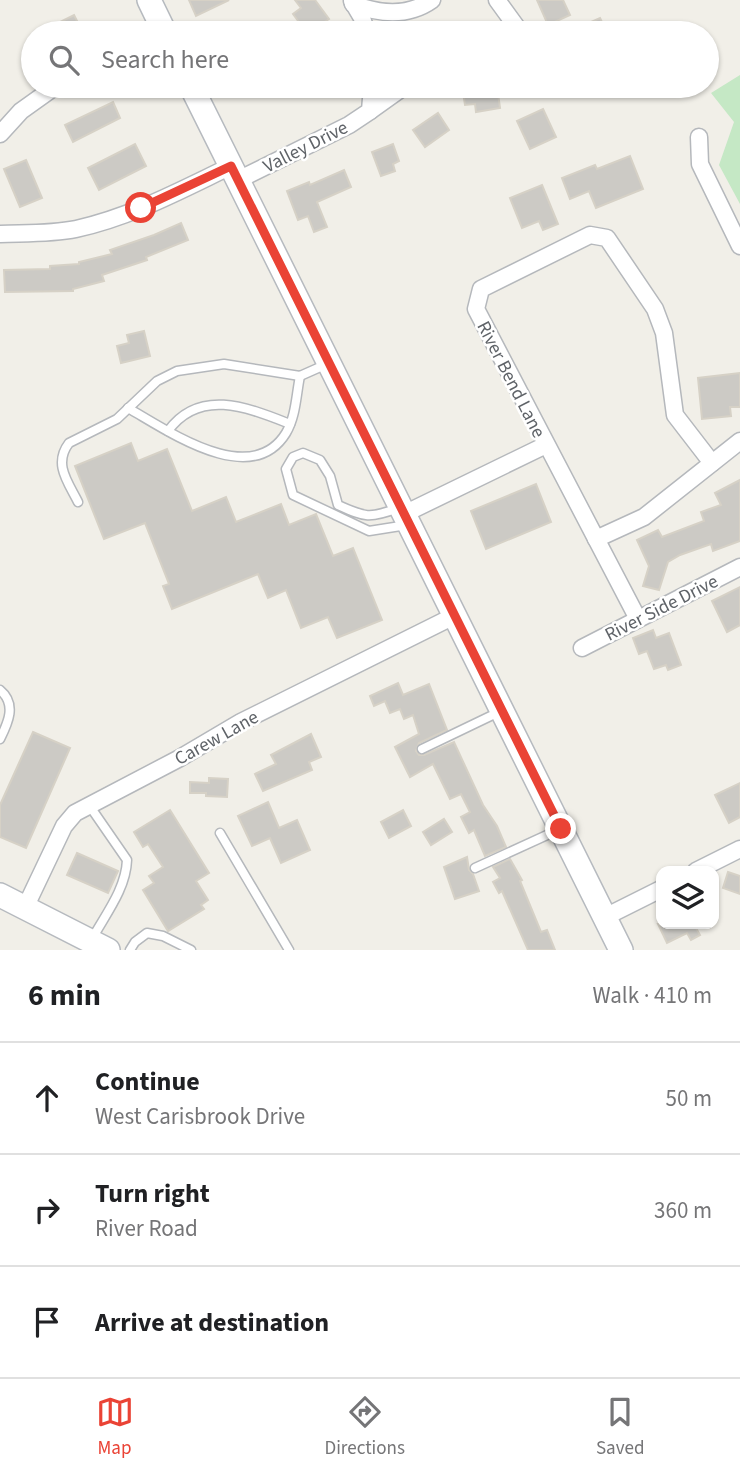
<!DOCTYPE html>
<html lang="en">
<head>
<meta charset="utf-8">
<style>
  :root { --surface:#fff; --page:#f2f2f2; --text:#202124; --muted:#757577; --line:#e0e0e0; --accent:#ea4335 }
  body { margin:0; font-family:"Source Sans 3",sans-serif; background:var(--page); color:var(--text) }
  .controls { position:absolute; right:21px; bottom:21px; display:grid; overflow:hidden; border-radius:14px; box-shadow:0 2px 5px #0004 }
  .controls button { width:63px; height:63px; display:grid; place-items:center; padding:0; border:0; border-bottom:2px solid var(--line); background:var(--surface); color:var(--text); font:35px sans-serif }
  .stop { position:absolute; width:21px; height:21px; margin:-16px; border:5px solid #ea4335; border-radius:50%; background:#fff }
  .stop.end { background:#ea4335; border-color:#fff; box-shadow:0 2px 7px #0008 }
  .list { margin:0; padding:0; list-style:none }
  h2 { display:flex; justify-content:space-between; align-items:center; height:91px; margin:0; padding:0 28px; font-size:30px }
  h2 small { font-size:23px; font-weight:400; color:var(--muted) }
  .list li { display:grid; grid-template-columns:46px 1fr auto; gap:21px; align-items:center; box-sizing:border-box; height:112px; padding:0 28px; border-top:2px solid var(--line) }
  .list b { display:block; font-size:26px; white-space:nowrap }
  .list p { margin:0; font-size:23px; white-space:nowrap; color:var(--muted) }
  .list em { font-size:23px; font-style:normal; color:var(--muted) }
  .icon { flex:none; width:38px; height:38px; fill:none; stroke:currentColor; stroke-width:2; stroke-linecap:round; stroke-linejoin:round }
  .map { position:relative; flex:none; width:740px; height:950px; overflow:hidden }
  .search { position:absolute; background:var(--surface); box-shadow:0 2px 5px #0004; left:21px; right:21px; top:21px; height:77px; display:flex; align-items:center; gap:18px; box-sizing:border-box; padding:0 24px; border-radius:38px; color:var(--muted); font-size:26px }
  .sheet { height:427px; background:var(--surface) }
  nav { display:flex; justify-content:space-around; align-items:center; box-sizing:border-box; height:98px; border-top:2px solid var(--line); background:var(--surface); font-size:19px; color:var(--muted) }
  nav a { display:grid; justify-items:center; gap:4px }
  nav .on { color:var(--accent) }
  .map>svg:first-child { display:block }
  .green { fill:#c5e8c5 }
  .building { fill:#cccac5; stroke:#d6d1c6; stroke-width:2 }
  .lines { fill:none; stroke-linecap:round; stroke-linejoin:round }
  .lane-casing { stroke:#b5b8bc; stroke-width:11 }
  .street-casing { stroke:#b5b8bc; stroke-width:19 }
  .secondary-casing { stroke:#b6babf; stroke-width:26 }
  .lane { stroke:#fff; stroke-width:8 }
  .street { stroke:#fff; stroke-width:16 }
  .secondary { stroke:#fff; stroke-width:23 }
  .route { stroke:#ea4335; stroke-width:9 }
  .labels { text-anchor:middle; stroke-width:5; stroke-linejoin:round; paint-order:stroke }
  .street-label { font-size:19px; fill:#5f6368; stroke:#fff }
</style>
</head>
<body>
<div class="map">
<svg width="740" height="950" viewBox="0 0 740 950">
  <rect width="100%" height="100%" fill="#f1efe8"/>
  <path class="green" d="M 740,75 L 740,204 L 719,165 L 734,122 L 711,93 Z"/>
  <g class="building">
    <path d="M 189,0 L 229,0 L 196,16 Z"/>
    <path d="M 295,0 L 315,0 L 329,19 L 307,33 L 293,14 L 301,8 Z"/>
    <path d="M 537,0 L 563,0 L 570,15 L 548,25 Z"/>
    <path d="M 74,15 L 83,33 L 38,33 Z"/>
    <path d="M 600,18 L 607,33 L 566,33 Z"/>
    <path d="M 462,86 L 497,86 L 500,108 L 476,112 L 475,104 L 465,105 Z"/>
    <path d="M 113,102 L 120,118 L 73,142 L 65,125 Z"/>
    <path d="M 543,109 L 556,137 L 530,149 L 517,121 Z"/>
    <path d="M 438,113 L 449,130 L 425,147 L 413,130 Z"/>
    <path d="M 135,144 L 146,166 L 99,190 L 88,168 Z"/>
    <path d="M 393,144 L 399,161 L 393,164 L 395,171 L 381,176 L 372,152 Z"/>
    <path d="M 630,156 L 643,189 L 596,208 L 589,191 L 570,199 L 562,178 L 595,165 L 597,169 Z"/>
    <path d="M 26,160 L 42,198 L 20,207 L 4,169 Z"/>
    <path d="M 344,170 L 351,187 L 317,202 L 327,227 L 314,232 L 308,216 L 298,220 L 287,191 L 309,182 L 310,185 Z"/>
    <path d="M 542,185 L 558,224 L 543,230 L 539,221 L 522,228 L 510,198 Z"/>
    <path d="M 181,223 L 188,240 L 146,257 L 147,260 L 102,275 L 104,281 L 73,289 L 73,291 L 5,292 L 4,270 L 50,269 L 50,266 L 79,264 L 79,262 L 112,254 L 110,250 L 154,235 Z"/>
    <path d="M 144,331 L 150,356 L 121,363 L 117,346 L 129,343 L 127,335 Z"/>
    <path d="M 740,373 L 740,407 L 730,407 L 731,416 L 702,419 L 698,378 Z"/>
    <path d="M 131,443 L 138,461 L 167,449 L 192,511 L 226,497 L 236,522 L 281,504 L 289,525 L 316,514 L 333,556 L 353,548 L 382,620 L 337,638 L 328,617 L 301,628 L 286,590 L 268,598 L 258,574 L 172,609 L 163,586 L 169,584 L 145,523 L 104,539 L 75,466 Z"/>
    <path d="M 740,480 L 740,541 L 713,551 L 711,544 L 680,555 L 668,562 L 659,590 L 643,586 L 649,566 L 637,540 L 658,530 L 662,537 L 704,521 L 701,512 L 721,505 L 715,493 Z"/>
    <path d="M 536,484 L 551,522 L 486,549 L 471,511 Z"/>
    <path d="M 740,587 L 740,625 L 727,632 L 712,601 Z"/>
    <path d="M 653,630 L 656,638 L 669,633 L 681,665 L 668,670 L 666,665 L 654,669 L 647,651 L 639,654 L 633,638 Z"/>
    <path d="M 398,683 L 403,695 L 429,684 L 447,730 L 419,743 L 416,751 L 419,755 L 424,755 L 454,742 L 483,805 L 497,826 L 506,847 L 485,856 L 474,830 L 469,833 L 461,817 L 470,812 L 461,794 L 450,799 L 433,764 L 410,777 L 395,747 L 419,734 L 413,715 L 404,719 L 400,709 L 390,713 L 385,701 L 374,706 L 370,696 Z"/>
    <path d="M 33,732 L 70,748 L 26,848 L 0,837 L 0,805 Z"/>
    <path d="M 311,734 L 321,757 L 309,762 L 312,770 L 263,791 L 255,774 L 276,764 L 271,755 Z"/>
    <path d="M 209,778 L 228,779 L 227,797 L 206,796 L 206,793 L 190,793 L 190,782 L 209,783 Z"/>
    <path d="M 740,783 L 740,817 L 729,823 L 715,795 Z"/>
    <path d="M 268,802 L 279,828 L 297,820 L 310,850 L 281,863 L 270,838 L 252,846 L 238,816 Z"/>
    <path d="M 170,810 L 209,873 L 196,881 L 208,900 L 201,905 L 204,909 L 168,931 L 143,890 L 154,883 L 149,876 L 163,867 L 148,844 L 143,847 L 134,832 Z"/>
    <path d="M 403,810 L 411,826 L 389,838 L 381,822 Z"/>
    <path d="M 444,819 L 452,832 L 431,845 L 423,832 Z"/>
    <path d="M 77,853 L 118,871 L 108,893 L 67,875 Z"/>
    <path d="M 467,857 L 469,870 L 473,874 L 479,891 L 455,899 L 444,867 Z"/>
    <path d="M 510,859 L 522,880 L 520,881 L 541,932 L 547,930 L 555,950 L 528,950 L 502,891 L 499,893 L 493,882 L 500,878 L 493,867 Z"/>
    <path d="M 728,872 L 740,876 L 740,894 L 723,888 Z"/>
    <path d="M 658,924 L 704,924 L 696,928 L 700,935 L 691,940 L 687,933 L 667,943 Z"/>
  </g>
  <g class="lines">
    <defs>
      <g id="lane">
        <path d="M 128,408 C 167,430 251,490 286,433 C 296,416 296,396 300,376"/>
        <path d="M 168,431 C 200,387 249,408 290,424"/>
        <path d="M 78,502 C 68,482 53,464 69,443 L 117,419 L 157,381 L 177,371 L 224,364 L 300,376 L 327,364"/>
        <path d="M 398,508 C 369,519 365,517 338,505 L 330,476 L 320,460 L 303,453 L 293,457 L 286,469 L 293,495 L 369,531 L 407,525"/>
        <path d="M 0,690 C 17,704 8,723 0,739"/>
        <path d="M 422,749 L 499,712"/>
        <path d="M 89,805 L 127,860 C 126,889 105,915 92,939"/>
        <path d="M 220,833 L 289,950"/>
        <path d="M 475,868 L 558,830"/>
        <path d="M 130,950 L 135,942 L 147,933 L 163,936 L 191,950"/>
      </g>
      <g id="street">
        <path d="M 497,0 L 521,33"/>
        <path d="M 352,1 L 362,18 L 367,33"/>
        <path d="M 353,4 C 379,14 408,17 432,0"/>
        <path d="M 606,86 L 612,88"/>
        <path d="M 370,111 L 405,86"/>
        <path d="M 0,134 L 21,111 L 56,86"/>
        <path d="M 699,137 L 700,164 L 740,246"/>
        <path d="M 238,180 L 349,125 L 370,111 L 372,86"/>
        <path d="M 0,234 C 25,233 51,234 76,229 C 131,217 181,190 231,166"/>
        <path d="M 404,514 L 546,445"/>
        <path d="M 596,539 L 644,517 L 740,441"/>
        <path d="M 638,619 L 476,309 L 481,289 L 590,235 L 607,238 L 655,309 L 664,333 L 675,415 L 712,463"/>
        <path d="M 582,648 L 740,567"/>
        <path d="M 696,871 L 740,849"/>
        <path d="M 25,908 L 64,826 L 75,813 L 180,758 L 241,722 L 454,616"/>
        <path d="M 605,917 L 661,889"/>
      </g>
      <g id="secondary">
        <path d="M 149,0 L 165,33"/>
        <path d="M 191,86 L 621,950"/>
        <path d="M 0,895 L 108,950"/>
      </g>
    </defs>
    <use href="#lane" class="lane-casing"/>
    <use href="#street" class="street-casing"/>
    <use href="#secondary" class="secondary-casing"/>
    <use href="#lane" class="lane"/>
    <use href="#street" class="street"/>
    <use href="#secondary" class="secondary"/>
  </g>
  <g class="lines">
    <path class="route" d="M 141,208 L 231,166 L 561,829"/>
  </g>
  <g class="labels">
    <g class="street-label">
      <text transform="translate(305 146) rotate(-27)" y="7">Valley Drive</text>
      <text transform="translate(512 379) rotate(63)" y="7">River Bend Lane</text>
      <text transform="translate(661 607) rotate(-27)" y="7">River Side Drive</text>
      <text transform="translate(216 737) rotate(-29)" y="7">Carew Lane</text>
    </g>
  </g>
</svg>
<div class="controls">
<button><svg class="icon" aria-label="layers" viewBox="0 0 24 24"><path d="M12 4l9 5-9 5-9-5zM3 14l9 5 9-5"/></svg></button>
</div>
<div class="stop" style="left:141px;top:208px"></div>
<div class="stop end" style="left:561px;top:829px"></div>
<div class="search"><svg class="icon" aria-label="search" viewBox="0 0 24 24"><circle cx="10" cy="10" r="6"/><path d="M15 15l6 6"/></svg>Search here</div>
</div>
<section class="sheet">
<h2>6 min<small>Walk · 410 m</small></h2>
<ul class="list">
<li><svg class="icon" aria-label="ahead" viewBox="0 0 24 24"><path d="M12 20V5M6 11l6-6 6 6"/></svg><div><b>Continue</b><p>West Carisbrook Drive</p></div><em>50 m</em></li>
<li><svg class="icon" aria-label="right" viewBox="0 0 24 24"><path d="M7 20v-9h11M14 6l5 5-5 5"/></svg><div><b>Turn right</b><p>River Road</p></div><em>360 m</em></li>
<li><svg class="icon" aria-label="arrive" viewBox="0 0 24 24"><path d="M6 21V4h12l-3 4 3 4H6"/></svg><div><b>Arrive at destination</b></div></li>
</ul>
</section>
<nav>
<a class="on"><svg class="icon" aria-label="map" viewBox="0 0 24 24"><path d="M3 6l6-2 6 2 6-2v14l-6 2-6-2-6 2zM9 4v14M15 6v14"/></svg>Map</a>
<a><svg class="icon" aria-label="directions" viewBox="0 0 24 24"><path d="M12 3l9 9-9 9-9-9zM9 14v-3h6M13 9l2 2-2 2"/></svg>Directions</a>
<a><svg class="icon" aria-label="saved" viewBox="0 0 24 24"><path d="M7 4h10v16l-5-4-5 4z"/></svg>Saved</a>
</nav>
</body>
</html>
